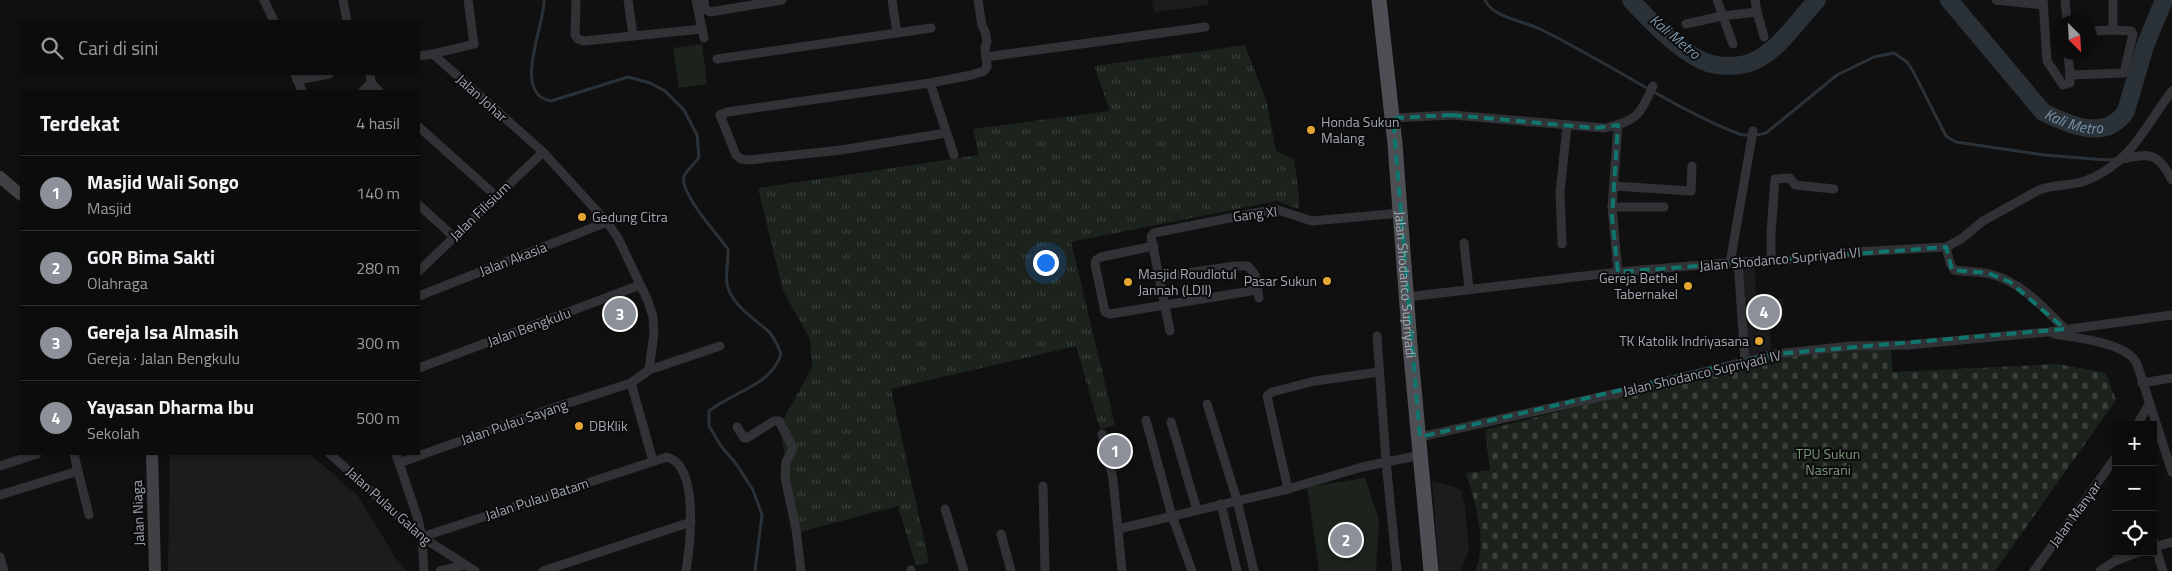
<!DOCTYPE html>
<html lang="id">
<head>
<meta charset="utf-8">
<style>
  :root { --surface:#0c0c0d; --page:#1a1a1b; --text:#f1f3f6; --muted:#9a9b9d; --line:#2c2c2e; --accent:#8c9099 }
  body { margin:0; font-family:"Titillium Web",sans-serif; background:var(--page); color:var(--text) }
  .controls { position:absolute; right:15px; bottom:15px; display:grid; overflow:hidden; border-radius:0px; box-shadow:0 1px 4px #0004 }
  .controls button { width:45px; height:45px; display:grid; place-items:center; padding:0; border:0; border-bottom:1px solid var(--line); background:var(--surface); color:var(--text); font:25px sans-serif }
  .compass { position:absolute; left:2052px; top:15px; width:45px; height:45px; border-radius:50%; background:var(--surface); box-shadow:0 1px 4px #0004; rotate:156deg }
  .you { position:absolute; left:1045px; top:262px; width:18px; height:18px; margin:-12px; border:4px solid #fff; border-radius:50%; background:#1a73e8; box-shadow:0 0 0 8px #1a73e833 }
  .badge { display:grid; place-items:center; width:32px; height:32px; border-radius:50%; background:var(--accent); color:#fff; font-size:16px; font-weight:700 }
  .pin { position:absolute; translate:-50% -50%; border:2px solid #fff; box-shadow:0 1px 5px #0006 }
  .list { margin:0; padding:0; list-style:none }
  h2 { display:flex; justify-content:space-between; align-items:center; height:65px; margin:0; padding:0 20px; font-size:21px }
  h2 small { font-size:16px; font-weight:400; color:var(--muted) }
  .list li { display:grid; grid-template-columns:32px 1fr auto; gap:15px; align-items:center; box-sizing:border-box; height:75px; padding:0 20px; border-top:1px solid var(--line) }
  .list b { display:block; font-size:19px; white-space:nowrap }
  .list p { margin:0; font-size:16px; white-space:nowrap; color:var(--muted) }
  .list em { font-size:16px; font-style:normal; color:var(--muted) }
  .icon { flex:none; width:28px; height:28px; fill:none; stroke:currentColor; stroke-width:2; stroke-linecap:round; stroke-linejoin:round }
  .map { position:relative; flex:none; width:2172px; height:571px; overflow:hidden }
  .search { position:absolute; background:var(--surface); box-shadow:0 1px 4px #0004; left:20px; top:20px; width:400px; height:55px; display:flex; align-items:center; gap:12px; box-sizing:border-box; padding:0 18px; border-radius:0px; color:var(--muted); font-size:19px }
  .panel { position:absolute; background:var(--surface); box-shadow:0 1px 4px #0004; left:20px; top:90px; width:400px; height:365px; border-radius:0px }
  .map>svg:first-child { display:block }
  .built { fill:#1c1c1e }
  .grass { fill:url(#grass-tufts) }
  .cemetery { fill:url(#cemetery-stones) }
  .pitch { fill:#1c231d }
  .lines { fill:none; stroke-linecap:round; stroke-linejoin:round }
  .stream { stroke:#2a3238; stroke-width:3 }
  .river { stroke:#2a3238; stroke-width:18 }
  .street { stroke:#313236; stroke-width:9 }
  .secondary { stroke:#3f4145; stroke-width:12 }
  .primary { stroke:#4d4f54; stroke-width:15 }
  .marked { fill:none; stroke:#0f766e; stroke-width:4; stroke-dasharray:10 6; stroke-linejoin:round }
  .poi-dot { fill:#e5a633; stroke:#0b0b0c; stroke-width:2 }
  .labels { text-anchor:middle; stroke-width:4; stroke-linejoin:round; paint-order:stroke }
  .street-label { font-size:14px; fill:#a2a7b1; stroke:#0b0b0c }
  .poi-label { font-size:14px; fill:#a2a7b1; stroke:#0b0b0c; text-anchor:start }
  .park-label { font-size:14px; fill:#799b7b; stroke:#0b0b0c }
  .water-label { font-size:15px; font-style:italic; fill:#7a95ab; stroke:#0b0b0c }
</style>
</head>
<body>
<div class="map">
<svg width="2172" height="571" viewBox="0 0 2172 571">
  <defs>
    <pattern id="grass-tufts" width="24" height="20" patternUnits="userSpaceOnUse" patternTransform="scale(1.25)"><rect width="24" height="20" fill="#1c231d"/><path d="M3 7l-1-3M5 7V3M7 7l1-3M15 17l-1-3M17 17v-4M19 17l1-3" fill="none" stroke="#3a403b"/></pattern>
    <pattern id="cemetery-stones" width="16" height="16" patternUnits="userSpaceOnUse" patternTransform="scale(1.25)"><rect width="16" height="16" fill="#1c231d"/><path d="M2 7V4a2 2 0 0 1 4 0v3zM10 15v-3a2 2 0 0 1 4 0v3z" fill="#3a403b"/></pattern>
  </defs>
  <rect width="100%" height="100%" fill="#101011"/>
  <g class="built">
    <path d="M 1152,0 L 1208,0 L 1209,5 L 1154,12 Z"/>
    <path d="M 1755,264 L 1756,301 L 1783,299 L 1783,322 L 1770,324 L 1771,351 L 1748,356 L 1740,265 Z"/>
    <path d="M 170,454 L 310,454 L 358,496 L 395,557 L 407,571 L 168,571 Z"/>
    <path d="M 1432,481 L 1454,487 L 1461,491 L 1465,505 L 1469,549 L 1461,571 L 1439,571 Z"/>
  </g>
  <path class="grass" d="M 1245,45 L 1267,103 L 1276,151 L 1294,159 L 1299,195 L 1299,209 L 1277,201 L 1071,242 L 1115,425 L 1100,429 L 1076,346 L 891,389 L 929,562 L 916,566 L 898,506 L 800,532 L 789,481 L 780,425 L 812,368 L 810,339 L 783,291 L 758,188 L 979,155 L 973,129 L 1110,111 L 1094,66 Z"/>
  <path class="cemetery" d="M 1850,350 L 1891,350 L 1893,372 L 2058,364 L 2106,373 L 2116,400 L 1995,571 L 1475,571 C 1488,543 1475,501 1466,473 L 1490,470 L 1485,430 L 1772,358 Z"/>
  <g class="pitch">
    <path d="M 702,44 L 707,84 L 679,88 L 673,48 Z"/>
    <path d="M 1365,478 L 1379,520 L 1376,571 L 1319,571 L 1307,487 Z"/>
  </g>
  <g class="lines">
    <g class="stream">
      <path d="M 544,0 C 545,25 511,94 551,101 L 628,77 L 650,83 L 665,91 L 684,110 L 697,135 L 699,157 C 695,163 687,170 684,176 C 679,193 718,235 728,249 C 729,262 724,275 728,288 C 735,307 753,318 767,330 C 774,336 778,346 781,354 C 771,386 734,391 709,411 L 709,426 L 721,446 L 737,465 L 753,490 L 762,515 L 755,571"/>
      <path d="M 1485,0 C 1493,18 1524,21 1540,29 C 1591,54 1637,84 1687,110 C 1705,119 1723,129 1743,135 L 1757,135 L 1766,133 L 1837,75 L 1874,57 L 1894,53 L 1907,62 L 1913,71 L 1946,136 L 1956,142 L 2044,155 L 2106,160 L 2117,159"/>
    </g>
    <g class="river">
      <path d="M 1631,0 C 1650,21 1682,54 1708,63 C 1720,67 1742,67 1754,61 C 1779,50 1798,20 1817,0"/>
      <path id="s1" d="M 1949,0 L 2043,112 C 2069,125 2106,142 2126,111 L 2145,46 L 2164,0"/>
    </g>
    <g class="street">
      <path d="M 264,0 L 274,21"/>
      <path d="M 343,0 L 347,21"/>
      <path d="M 576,0 L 575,35 L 578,39 L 584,41 L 702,29"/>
      <path d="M 628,0 L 633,35"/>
      <path d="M 696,0 L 704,38"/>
      <path d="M 704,0 L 705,9 L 710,12 L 782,0"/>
      <path d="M 892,0 L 897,33"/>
      <path d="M 1717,0 L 1733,44"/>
      <path d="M 1996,0 L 2043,5"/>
      <path d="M 2043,0 L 2047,61 L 2063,85 L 2070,83 L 2070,75"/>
      <path d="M 2065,0 L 2067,22"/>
      <path d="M 1757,12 L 1764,37"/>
      <path d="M 1686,24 L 1722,16 L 1757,12 L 1755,0"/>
      <path d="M 2090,31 L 2113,30"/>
      <path d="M 2068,52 L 2070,75 L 2124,73 L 2133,34 L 2131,31 L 2113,30 L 2113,0"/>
      <path d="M 433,54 L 474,44 L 468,0"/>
      <path d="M 419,56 L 433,54 L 543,152 L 607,222 L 618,238 L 648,301 L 653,317 L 654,333 L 649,370 L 631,383 L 653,461"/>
      <path d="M 986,57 L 1205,27"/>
      <path d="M 717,59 L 931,28"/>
      <path d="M 295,74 L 302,91"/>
      <path d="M 297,80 L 329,74"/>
      <path d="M 371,83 L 379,91"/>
      <path d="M 930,83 L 954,155"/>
      <path d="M 363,91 L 371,83 L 370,74"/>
      <path d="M 1393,118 L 1452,115 L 1605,128 C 1638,120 1639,116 1653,86"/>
      <path d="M 419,127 L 496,196"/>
      <path d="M 946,133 L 841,150 L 749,160 L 741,159 L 736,155 L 720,115 L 727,112 L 930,83 L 972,75 L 984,71 L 987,67 L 985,47 L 987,42 L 985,31 L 982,26 L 978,0"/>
      <path d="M 2123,159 C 2152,152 2158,154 2172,180"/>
      <path d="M 1614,186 L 1691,191 L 1692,166"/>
      <path d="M 419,205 L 454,237"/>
      <path d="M 1612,207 L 1664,207"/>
      <path d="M 1464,243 L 1469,289"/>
      <path d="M 1562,244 L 1560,192 L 1567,126"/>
      <path d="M 1154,246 L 1101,257 L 1096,260 L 1095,264 L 1105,312 L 1110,314 L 1257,290"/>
      <path d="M 1946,247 L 1950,263 L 1954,270 C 1966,272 1978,271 1990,274 C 2020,281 2044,308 2065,329"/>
      <path d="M 1771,261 L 1771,233 L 1775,179 L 1790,178 L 1795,185 L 1834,189"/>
      <path d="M 1738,262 L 1745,361"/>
      <path d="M 1730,263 L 1753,131"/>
      <path d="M 419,271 L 543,152"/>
      <path d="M 1618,272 L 1612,207 L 1618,125"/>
      <path d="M 1160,277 L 1235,266 L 1248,266 L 1255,275 L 1259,298"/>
      <path d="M 419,296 L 607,222"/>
      <path d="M 1407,297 L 1618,272 L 1738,262 L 1809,259 L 1854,252 L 1946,247 L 1961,239 L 1983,221 L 2039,190 C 2054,184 2070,186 2085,181 C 2130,165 2145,126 2172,91"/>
      <path d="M 1170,331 L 1151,237 L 1154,233 L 1275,209 L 1312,221 L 1401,213"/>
      <path d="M 2054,334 C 2076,338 2127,342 2137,364 L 2172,472"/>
      <path d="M 1377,336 L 1386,461 L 1397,571"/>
      <path d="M 419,368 L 640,285"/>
      <path d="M 649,370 L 720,346"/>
      <path d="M 2142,383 L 2172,378"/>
      <path d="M 1207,404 L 1237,500 L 1254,571"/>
      <path d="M 1146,420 L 1172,516 L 1192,571"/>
      <path d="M 1171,422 L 1197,510"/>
      <path d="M 2137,425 L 2149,404"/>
      <path d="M 737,427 L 744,438 L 747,438 L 774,421 L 779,421 L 793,448 L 786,462 L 785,477 L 796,529 L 801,571"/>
      <path d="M 1102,434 L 1113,479 L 1122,571"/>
      <path d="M 1420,437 L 1618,393 L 1775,354 L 1850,346 L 1908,345 L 2048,332 L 2172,315"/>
      <path d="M 74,454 L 78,471"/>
      <path d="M 330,454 L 422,537 L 475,571"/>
      <path d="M 396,454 L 418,519 L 422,537 L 424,571"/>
      <path d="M 399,463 L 547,410 L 631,383"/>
      <path d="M 0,466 L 37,454"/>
      <path d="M 1043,486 L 1045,571"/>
      <path d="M 1288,489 L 1267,396 L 1272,392 L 1315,381 L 1379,372"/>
      <path d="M 0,495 L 78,471 L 89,515"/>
      <path d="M 1221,504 L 1237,571"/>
      <path d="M 945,509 L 964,571"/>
      <path d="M 1118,529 L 1288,489 L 1362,467 L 1421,455"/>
      <path d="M 1001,534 L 1011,571"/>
      <path d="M 422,537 L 667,457 C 700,466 690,546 686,571"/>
      <path d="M 2153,539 L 2163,571"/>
      <path d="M 2153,547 L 2172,542"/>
      <path d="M 0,557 L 4,571"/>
      <path d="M 911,570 L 911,571"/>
      <path d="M 440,571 L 465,565"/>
      <path d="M 543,571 L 691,522"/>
      <path d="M 2034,571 L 2116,457"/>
      <path d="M 2100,571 L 2115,561 L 2139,552"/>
    </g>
    <g class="secondary">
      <path d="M 0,177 L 21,195"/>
      <path d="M 152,454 L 155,571"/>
    </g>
    <path class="primary" id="s2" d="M 1379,0 L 1395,144 L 1410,345 L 1431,571"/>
  </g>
  <path class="marked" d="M 1452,115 L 1595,128 L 1618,125 L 1612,217 L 1618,272 L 1946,247 L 1952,270 L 1988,273 L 2010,282 L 2065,329 L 1775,354 L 1420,437 L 1393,118 Z"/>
  <g class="poi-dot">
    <circle cx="1311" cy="130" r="5"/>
    <circle cx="582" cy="217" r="5"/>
    <circle cx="1327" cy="281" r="5"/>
    <circle cx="1128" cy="282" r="5"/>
    <circle cx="1688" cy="286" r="5"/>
    <circle cx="1759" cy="341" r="5"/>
    <circle cx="579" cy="426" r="5"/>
  </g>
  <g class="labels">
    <g class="street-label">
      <text transform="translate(482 98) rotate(42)" y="5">Jalan Johar</text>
      <text transform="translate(480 211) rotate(-44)" y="5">Jalan Filisium</text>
      <text transform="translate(1255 214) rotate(-7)" y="5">Gang XI</text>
      <text transform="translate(513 259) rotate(-21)" y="5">Jalan Akasia</text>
      <text transform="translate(1780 259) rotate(-5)" y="5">Jalan Shodanco Supriyadi VI</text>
      <text dy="5" stroke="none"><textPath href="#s2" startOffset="286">Jalan Shodanco Supriyadi</textPath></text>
      <text transform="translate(529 327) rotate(-20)" y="5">Jalan Bengkulu</text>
      <text transform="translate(1702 373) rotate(-13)" y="5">Jalan Shodanco Supriyadi IV</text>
      <text transform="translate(514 422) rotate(-19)" y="5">Jalan Pulau Sayang</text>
      <text transform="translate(537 499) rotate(-18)" y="5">Jalan Pulau Batam</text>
      <text transform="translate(389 506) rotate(42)" y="5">Jalan Pulau Galang</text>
      <text transform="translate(138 513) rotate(-92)" y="5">Jalan Niaga</text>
      <text transform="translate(2075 514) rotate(-54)" y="5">Jalan Manyar</text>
    </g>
    <g class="poi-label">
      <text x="1321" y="127">Honda Sukun<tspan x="1321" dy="16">Malang</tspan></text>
      <text x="592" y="222">Gedung Citra</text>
      <text x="1138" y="279">Masjid Roudlotul<tspan x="1138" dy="16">Jannah (LDII)</tspan></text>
      <text x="1678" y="283" text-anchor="end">Gereja Bethel<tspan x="1678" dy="16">Tabernakel</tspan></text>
      <text x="1317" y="286" text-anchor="end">Pasar Sukun</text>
      <text x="1749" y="346" text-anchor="end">TK Katolik Indriyasana</text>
      <text x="589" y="431">DBKlik</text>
    </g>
    <g class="park-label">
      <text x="1828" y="459">TPU Sukun<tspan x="1828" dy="16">Nasrani</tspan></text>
    </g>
    <g class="water-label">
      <text transform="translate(1675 37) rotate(40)" y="5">Kali Metro</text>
      <text dy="5" stroke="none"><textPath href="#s1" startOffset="179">Kali Metro</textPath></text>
    </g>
  </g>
</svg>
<div class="controls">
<button>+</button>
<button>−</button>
<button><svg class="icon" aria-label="locate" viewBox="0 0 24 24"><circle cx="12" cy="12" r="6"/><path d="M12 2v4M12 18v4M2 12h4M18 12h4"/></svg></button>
</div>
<svg class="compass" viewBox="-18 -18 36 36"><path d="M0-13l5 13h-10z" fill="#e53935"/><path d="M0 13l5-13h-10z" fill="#9a9b9d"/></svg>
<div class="you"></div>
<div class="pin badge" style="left:1115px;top:451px">1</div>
<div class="pin badge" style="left:1346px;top:540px">2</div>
<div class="pin badge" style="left:620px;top:314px">3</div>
<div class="pin badge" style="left:1764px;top:312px">4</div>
<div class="search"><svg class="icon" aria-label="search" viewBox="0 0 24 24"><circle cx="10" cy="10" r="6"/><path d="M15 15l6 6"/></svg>Cari di sini</div>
<section class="panel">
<h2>Terdekat<small>4 hasil</small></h2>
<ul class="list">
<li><span class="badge">1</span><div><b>Masjid Wali Songo</b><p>Masjid</p></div><em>140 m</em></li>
<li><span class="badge">2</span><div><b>GOR Bima Sakti</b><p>Olahraga</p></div><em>280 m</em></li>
<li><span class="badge">3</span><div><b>Gereja Isa Almasih</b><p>Gereja · Jalan Bengkulu</p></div><em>300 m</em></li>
<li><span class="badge">4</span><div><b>Yayasan Dharma Ibu</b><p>Sekolah</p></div><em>500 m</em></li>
</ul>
</section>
</div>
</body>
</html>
